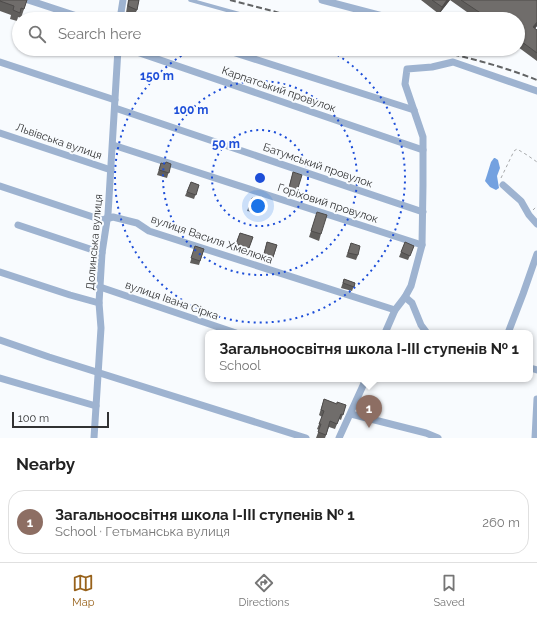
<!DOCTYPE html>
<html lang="en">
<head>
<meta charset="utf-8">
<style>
  :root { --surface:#fff; --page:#f6f6f6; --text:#222; --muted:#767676; --line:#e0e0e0; --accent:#98621b }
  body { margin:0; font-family:Raleway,sans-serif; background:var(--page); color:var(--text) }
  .scale { position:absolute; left:12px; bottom:10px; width:97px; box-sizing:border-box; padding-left:4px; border:2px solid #313233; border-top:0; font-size:11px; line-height:14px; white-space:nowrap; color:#313233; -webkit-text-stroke:3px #f8fbfe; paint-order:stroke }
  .you { position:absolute; left:258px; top:206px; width:14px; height:14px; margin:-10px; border:3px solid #fff; border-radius:50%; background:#1a73e8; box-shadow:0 0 0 6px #1a73e833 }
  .badge { display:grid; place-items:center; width:26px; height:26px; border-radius:50%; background:var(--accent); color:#fff; font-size:13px; font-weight:700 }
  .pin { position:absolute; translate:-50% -33px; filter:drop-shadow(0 1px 2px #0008) }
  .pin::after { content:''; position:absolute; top:21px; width:14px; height:12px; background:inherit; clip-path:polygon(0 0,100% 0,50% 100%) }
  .popup { position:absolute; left:205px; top:330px; width:328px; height:52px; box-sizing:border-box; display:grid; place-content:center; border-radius:8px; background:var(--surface); filter:drop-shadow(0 1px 3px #0005); font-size:13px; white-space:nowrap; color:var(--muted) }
  .popup b { font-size:15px; color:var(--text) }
  .popup::after { content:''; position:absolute; left:50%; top:100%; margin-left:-8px; border:8px solid transparent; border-top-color:var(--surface) }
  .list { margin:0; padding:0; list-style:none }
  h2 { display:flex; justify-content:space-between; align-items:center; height:52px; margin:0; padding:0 16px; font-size:17px }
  h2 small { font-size:13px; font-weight:400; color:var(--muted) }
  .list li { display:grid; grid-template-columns:26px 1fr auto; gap:12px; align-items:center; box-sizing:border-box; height:64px; margin:0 8px 8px; padding:0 8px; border:1px solid var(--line); border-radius:16px }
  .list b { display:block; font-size:15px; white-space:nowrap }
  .list p { margin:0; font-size:13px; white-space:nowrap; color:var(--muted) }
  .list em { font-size:13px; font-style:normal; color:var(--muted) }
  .icon { flex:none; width:22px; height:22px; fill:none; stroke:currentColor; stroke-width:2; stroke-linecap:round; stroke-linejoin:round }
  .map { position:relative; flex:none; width:537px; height:438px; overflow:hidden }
  .search { position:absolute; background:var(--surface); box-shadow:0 1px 3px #0004; left:12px; right:12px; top:12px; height:44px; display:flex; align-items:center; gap:10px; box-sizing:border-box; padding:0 14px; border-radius:22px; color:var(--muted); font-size:15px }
  .sheet { height:124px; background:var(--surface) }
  nav { display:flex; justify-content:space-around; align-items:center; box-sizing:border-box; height:56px; border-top:1px solid var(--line); background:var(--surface); font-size:11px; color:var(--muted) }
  nav a { display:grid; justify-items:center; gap:2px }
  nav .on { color:var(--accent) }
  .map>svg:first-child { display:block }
  .water { fill:#73a1e0 }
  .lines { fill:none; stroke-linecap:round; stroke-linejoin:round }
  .path { stroke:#a6a8aa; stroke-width:1; stroke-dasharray:3 3; stroke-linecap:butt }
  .service { stroke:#9eb3d0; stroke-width:3.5 }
  .minor { stroke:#9eb3d0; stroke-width:7 }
  .rail { stroke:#626465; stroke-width:2; stroke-dasharray:6 3; stroke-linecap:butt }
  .wall { fill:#605e5c }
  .shaded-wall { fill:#4e4c4b }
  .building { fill:#706d6b; stroke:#4e4c4b }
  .ring { fill:none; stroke:#1d4ed8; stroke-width:2; stroke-dasharray:2 4 }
  .labels { text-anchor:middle; stroke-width:4; stroke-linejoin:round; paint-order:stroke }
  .street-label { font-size:11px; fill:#313233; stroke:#f8fbfe }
  .centre { fill:#1d4ed8; stroke:#f8fbfe; stroke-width:2 }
  .ring-label { font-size:12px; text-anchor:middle; font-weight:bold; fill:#1d4ed8; stroke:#f8fbfe; stroke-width:4; stroke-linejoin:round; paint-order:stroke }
</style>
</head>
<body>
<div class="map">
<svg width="537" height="438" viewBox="0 0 537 438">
  <rect width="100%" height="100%" fill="#f8fbfe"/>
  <path class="water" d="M 494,158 L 495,158 L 498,160 L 500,168 L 497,176 L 499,188 L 496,190 L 490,187 L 485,181 L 487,175 L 491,162 Z"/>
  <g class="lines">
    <g class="path">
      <path d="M 501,178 L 514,151 L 517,149 L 527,155 L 537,162"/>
      <path d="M 533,210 L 537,206"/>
    </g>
    <path class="service" d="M 190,0 L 251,17"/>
    <g class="minor">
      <path d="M 28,0 L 86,19"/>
      <path d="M 322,0 L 394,19"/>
      <path d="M 120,16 L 129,19"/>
      <path d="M 120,19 L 123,0"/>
      <path d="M 128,49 L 423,150"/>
      <path d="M 223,49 L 414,110"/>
      <path d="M 0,62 L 115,100"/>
      <path d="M 115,108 L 423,212"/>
      <path d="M 0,133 L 111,170"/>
      <path d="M 113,145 L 422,245"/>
      <path d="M 503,185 L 521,201 L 529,215 L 537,224"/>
      <path d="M 0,186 L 102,220 L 113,217 L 137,223 L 149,231 L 395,310"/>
      <path d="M 18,225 L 102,253"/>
      <path d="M 0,272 L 70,295 L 99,303"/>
      <path d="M 100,287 L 236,333"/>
      <path d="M 405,297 L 412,303 L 421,325 L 427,333"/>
      <path d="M 385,333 L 395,310 L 405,297 L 411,286 L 422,245 L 423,185 L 423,137 L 405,84 L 407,69 L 432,67 L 453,62 L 537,91"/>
      <path d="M 508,333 L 523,294 L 537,254"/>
      <path d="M 0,340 L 49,357 L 306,438"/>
      <path d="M 530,368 L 537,370"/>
      <path d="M 0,378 L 96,406"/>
      <path d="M 351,414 L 426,433 L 438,438"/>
      <path d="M 94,438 L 101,328 L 99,303 L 102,253 L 108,214 L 118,49"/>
      <path d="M 339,438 L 366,379"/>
      <path d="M 535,438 L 537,399"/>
    </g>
    <g class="rail">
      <path d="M 230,0 L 303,19"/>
      <path d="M 427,49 C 464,56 502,66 537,80"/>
    </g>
  </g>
  <g class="wall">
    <path d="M 0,0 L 27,0 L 21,18 L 18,17 L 17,21 L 10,19 L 11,15 L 0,11 Z"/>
    <path d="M 128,0 L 139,0 L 137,10 L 134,16 L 126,13 Z"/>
    <path d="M 421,0 L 537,0 L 537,26 L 535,28 L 537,30 L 537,61 L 518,47 L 518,19 L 470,19 L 471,17 L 474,17 L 450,0 L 439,14 Z"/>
    <path d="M 161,163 L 165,164 L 171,164 L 167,178 L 157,175 Z"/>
    <path d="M 293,172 L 297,191 L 296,195 L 287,193 Z"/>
    <path d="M 191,182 L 199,185 L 194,199 L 185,196 Z"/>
    <path d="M 252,198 L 258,200 L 253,212 L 247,211 Z"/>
    <path d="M 315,219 L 321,234 L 319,241 L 309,237 Z"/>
    <path d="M 240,233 L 253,237 L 247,253 L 234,248 Z"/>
    <path d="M 267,242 L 277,245 L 272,262 L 262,259 Z"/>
    <path d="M 405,242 L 414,246 L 408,260 L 399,257 Z"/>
    <path d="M 351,243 L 358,255 L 356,260 L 346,257 Z"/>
    <path d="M 195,246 L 204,249 L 199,265 L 190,263 Z"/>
    <path d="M 344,279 L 355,283 L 352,291 L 341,288 Z"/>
    <path d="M 324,399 L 337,404 L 346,405 L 341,420 L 339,419 L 335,429 L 329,427 L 325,438 L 316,438 L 319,430 L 317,429 L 322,417 L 319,415 Z"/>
  </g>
  <g class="shaded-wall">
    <path d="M 447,0 L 450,0 L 439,14 L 442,7 Z"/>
    <path d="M 537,22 L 537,26 L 531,34 L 533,27 Z"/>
  </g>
  <g class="building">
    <path d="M 0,0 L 27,0 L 24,9 L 21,8 L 20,13 L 13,10 L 14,6 L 0,1 Z"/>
    <path d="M 129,0 L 139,0 L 137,10 L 128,6 Z"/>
    <path d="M 432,0 L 447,0 L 442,7 Z"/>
    <path d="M 461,0 L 537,0 L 537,22 L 533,27 L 537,30 L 537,53 L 518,39 L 518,19 L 470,19 L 471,17 L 485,16 Z"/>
    <path d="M 166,162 L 171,164 L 169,173 L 159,170 L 161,163 L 165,164 Z"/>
    <path d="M 293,172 L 302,175 L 297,191 L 289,188 Z"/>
    <path d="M 191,182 L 199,185 L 196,195 L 187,192 Z"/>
    <path d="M 252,198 L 258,200 L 255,208 L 249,206 Z"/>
    <path d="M 317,212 L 327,215 L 321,234 L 311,231 Z"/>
    <path d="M 240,233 L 253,237 L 249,248 L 236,244 Z"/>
    <path d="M 267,242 L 277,245 L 273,257 L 264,254 Z"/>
    <path d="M 405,242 L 414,246 L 410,256 L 401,252 Z"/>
    <path d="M 351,243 L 360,246 L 358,255 L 348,253 Z"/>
    <path d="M 195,246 L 204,249 L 200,261 L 191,258 Z"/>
    <path d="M 344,279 L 355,283 L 354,287 L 343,283 Z"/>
    <path d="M 324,399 L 337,404 L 337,402 L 346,405 L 343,415 L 341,414 L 337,424 L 330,421 L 326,435 L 318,432 L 321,424 L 319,424 L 324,411 L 321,410 Z"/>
  </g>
  <g class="ring">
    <circle cx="260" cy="178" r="48"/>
    <circle cx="260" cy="178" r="97"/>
    <path d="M327 49A145 145 0 1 1 193 49"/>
  </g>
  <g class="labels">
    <g class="street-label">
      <text transform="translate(279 89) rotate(19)" y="4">Карпатський провулок</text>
      <text transform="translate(59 141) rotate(19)" y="4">Львівська вулиця</text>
      <text transform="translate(318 165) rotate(19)" y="4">Батумський провулок</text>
      <text transform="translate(328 203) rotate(18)" y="4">Горіховий провулок</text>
      <text transform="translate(212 239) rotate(19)" y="4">вулиця Василя Хмелюка</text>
      <text transform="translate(94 242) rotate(-85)" y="4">Долинська вулиця</text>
      <text transform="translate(172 300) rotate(19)" y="4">вулиця Івана Сірка</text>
    </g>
  </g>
  <circle cx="260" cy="178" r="6" class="centre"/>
  <g class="ring-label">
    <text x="157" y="80">150 m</text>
    <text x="191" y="114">100 m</text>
    <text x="226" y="148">50 m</text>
  </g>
</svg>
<div class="scale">100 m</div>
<div class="you"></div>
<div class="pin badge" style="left:369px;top:428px;background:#8d6e63">1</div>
<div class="popup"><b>Загальноосвітня школа І-ІІІ ступенів № 1</b>School</div>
<div class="search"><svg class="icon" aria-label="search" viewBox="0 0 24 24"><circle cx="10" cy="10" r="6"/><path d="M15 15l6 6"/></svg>Search here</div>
</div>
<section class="sheet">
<h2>Nearby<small></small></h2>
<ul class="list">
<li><span class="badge" style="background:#8d6e63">1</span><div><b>Загальноосвітня школа І-ІІІ ступенів № 1</b><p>School · Гетьманська вулиця</p></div><em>260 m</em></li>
</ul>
</section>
<nav>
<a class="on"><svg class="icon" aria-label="map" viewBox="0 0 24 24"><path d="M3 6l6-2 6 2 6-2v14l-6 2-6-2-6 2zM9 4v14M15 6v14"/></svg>Map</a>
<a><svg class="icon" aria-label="directions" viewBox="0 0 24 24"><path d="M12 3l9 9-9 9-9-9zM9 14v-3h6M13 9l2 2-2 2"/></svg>Directions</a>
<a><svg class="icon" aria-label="saved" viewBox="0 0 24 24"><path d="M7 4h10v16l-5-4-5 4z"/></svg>Saved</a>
</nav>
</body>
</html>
